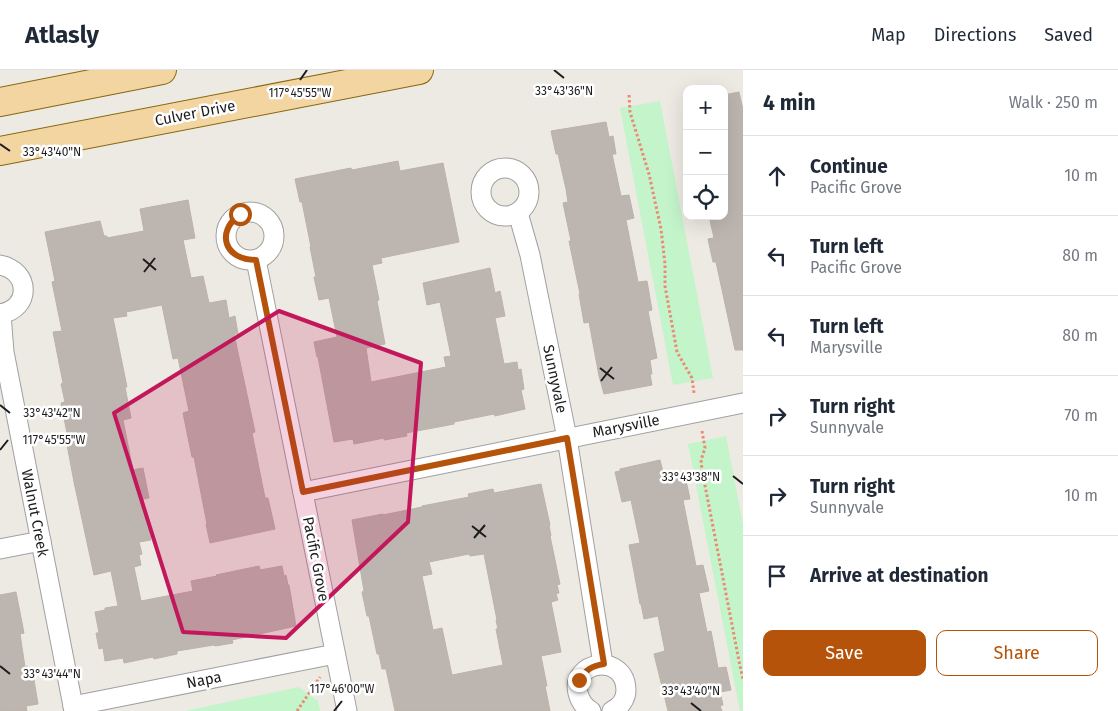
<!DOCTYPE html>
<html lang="en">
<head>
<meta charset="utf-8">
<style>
  :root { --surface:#fff; --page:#f2f2f3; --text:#1f2937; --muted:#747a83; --line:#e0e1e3; --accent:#b45309 }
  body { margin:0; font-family:"Fira Sans",sans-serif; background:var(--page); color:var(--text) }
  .controls { position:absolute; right:15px; top:15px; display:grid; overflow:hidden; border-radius:10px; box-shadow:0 5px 20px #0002 }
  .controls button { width:45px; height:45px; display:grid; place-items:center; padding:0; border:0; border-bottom:1px solid var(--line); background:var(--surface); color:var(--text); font:25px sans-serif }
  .stop { position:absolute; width:15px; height:15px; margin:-11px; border:4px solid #b45309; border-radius:50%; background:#fff }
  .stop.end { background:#b45309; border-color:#fff; box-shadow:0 1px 5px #0008 }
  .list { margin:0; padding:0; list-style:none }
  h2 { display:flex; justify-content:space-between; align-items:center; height:65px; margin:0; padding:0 20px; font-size:21px }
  h2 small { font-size:16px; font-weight:400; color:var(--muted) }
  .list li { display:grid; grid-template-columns:32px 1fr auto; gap:15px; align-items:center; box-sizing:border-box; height:80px; padding:0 20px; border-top:1px solid var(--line) }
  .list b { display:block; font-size:19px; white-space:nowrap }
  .list p { margin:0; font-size:16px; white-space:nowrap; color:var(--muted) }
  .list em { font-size:16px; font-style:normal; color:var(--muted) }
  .actions { display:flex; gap:10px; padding:15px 20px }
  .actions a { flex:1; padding:11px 0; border:1px solid var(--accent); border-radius:10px; text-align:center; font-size:18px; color:var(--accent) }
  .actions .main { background:var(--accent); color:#fff }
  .icon { flex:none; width:28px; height:28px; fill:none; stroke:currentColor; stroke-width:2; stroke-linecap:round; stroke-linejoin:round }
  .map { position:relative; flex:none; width:743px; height:641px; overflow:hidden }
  header { display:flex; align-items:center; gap:30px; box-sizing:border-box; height:70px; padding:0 25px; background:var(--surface); border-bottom:1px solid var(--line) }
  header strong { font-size:24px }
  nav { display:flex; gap:28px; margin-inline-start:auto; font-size:18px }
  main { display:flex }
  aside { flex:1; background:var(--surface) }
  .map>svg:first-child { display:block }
  .park { fill:#c3f4ca }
  .building { fill:#bdb6b0; stroke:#bdb2a7; fill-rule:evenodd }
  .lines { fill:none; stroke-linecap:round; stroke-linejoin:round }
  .minor-casing { stroke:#a0a0a0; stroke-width:21 }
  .primary-casing { stroke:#87670e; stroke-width:30 }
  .path { stroke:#ec8975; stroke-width:3; stroke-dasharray:2.5 2.5; stroke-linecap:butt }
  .minor { stroke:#fff; stroke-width:19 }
  .primary { stroke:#f3d5a2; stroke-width:28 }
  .route { stroke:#b45309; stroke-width:6 }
  .marked { fill:#c2185b; fill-opacity:0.2; stroke:#c2185b; stroke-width:4; stroke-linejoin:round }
  .ticks { fill:none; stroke:#1c1c1c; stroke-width:2 }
  .labels { text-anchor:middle; stroke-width:5; stroke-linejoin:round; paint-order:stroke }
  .street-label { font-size:15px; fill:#1c1c1c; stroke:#fff }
  .ticks-label { font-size:12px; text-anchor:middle; fill:#1c1c1c; stroke:#fff; stroke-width:5; stroke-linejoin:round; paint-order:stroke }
</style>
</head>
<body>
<header>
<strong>Atlasly</strong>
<nav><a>Map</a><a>Directions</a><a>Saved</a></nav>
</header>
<main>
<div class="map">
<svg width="743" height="641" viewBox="0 0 743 641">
  <rect width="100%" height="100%" fill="#edeae3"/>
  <g class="park">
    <path d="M 660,31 L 713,308 L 673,315 L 620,38 Z"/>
    <path d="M 726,366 L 743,455 L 743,641 L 740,641 L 688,374 Z"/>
    <path d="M 299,617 L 318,631 L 320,641 L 185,641 Z"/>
  </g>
  <g class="building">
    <path d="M 739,22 L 743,40 L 743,280 L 735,280 L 716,192 L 713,192 L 708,169 L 714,168 L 709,146 L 724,146 L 724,25 Z"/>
    <path d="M 606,52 L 609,67 L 613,66 L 616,84 L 612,84 L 621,126 L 629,125 L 634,148 L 626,150 L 638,212 L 647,211 L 652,240 L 648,241 L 657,288 L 650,290 L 652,304 L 650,304 L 652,315 L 604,324 L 599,306 L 589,252 L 584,253 L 579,224 L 580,224 L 569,171 L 571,171 L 563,133 L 568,132 L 566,119 L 558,84 L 556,84 L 551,61 Z"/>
    <path d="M 398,91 L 400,101 L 443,93 L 459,172 L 381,188 L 382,193 L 372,195 L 379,230 L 377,231 L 385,274 L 366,278 L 371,312 L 446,297 L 444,287 L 451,286 L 440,232 L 427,235 L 423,213 L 490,198 L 495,223 L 500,221 L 505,246 L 495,248 L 504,294 L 517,292 L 518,300 L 521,299 L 524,319 L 521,320 L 525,339 L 495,346 L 494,344 L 454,352 L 454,354 L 406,363 L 407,366 L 384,370 L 384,368 L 354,374 L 353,369 L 334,372 L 318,287 L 317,287 L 314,272 L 337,267 L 329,228 L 319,230 L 314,207 L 316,207 L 310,177 L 311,177 L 302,132 L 300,132 L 295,109 L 351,98 L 352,100 Z"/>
    <path d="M 188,130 L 195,168 L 183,170 L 191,208 L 203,206 L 209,233 L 226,230 L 229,248 L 235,246 L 238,264 L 234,264 L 255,362 L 252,363 L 265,428 L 268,428 L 275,459 L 210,473 L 206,454 L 207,454 L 194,387 L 192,387 L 183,343 L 189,341 L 178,288 L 173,289 L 162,235 L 126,242 L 127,246 L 113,248 L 127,317 L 125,317 L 131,348 L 123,350 L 133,400 L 143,398 L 149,428 L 143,429 L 151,470 L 139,472 L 142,484 L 139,485 L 141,495 L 134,497 L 141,531 L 193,521 L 191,511 L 217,506 L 216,505 L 259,496 L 260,500 L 282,496 L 284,506 L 286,505 L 288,515 L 289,515 L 296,556 L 232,570 L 233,573 L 215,576 L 214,575 L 177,581 L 177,584 L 154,589 L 153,587 L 124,593 L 123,588 L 105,591 L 103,578 L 99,579 L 96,563 L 99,563 L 95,542 L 105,540 L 105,538 L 118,536 L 111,501 L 94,505 L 74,412 L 65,364 L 67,363 L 61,333 L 65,332 L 61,314 L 63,313 L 53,262 L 62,261 L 52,212 L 55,211 L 45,162 L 100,151 L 104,166 L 107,166 L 107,168 L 144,161 L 140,139 Z"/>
    <path d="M 660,390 L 664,406 L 684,401 L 690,429 L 683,430 L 696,496 L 703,495 L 709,521 L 699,523 L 707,562 L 711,561 L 718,598 L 726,597 L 731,620 L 720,622 L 723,635 L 720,636 L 722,641 L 668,641 L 654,584 L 665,581 L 658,546 L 644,549 L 641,534 L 640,534 L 629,475 L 640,473 L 631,430 L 622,432 L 615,402 L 620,401 L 620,399 Z"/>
    <path d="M 541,414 L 550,455 L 549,455 L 551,466 L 550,466 L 560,514 L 557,515 L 559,523 L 556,524 L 558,530 L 551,532 L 561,582 L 541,586 L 547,616 L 545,616 L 550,641 L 395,641 L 386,599 L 382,599 L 379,584 L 377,584 L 369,546 L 367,546 L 362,522 L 364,521 L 352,450 L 383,444 L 383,445 L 422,437 L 422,436 L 469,427 L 468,424 L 493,419 L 494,423 ZM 469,484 L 470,486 L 484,484 L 497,550 L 496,550 L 498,559 L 496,559 L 503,595 L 452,605 L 442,558 L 433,560 L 422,506 L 432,504 L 429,492 Z"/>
    <path d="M 16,522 L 24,563 L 20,564 L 25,597 L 27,596 L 29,605 L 33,604 L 38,634 L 26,636 L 27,641 L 0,641 L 0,525 Z"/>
  </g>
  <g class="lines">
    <defs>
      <g id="minor">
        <circle cx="505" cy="122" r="24"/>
        <circle cx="250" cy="166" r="24"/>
        <path d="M 518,143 L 530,185 L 567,368 L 603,594"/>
        <path d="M 256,190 L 347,641"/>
        <path d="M 0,195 C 31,201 31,239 0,244"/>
        <path d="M 1,244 L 4,282 L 74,641"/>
        <path d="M 303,422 L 743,333"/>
        <path d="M 0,479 L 41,471"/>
        <path d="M 73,636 L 335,584"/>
        <path d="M 591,641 C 584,637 580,631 578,623 C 570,591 625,582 626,620 C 626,629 620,637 612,641"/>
      </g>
      <g id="primary">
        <path d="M 0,32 L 162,0"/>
        <path d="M 0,81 L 419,0"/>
      </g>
    </defs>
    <use href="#minor" class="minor-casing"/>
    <use href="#primary" class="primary-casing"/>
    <g class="path">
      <path d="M 629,25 L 630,42 L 649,104 L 661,159 L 665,194 L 665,216 L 677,282 L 692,308 L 694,323"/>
      <path d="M 702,361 L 705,378 L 701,390 L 702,400 L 740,596 L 743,609"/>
      <path d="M 297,641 L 320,607"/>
    </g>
    <use href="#minor" class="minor"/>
    <use href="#primary" class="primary"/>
  </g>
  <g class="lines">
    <path class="route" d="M 240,144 C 215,163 225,190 256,190 L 303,422 L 567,368 L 604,594 C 591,596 586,600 579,610"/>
  </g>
  <path class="marked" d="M 279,241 L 421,293 L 408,452 L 286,568 L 183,562 L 114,343 Z"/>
  <path class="ticks" d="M 554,0 L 564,8M 300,10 L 307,0M 0,74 L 10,81M 143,189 L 156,200M 144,202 L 155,188M 600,298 L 614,309M 601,311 L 612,297M 0,335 L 10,343M 0,380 L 8,370M 733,406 L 743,414M 472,456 L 486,467M 474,468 L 485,455M 0,596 L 10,604M 691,633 L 701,641M 334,641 L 342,631"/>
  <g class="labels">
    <g class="street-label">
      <text transform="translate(195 43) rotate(-11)" y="5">Culver Drive</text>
      <text transform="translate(555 309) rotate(78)" y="5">Sunnyvale</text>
      <text transform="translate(626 356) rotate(-11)" y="5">Marysville</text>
      <text transform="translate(35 443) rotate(79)" y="5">Walnut Creek</text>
      <text transform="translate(316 489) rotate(79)" y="5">Pacific Grove</text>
      <text transform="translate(204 610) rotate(-11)" y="5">Napa</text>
    </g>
  </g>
  <g class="ticks-label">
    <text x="564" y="25">33°43'36"N</text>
    <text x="300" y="27">117°45'55"W</text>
    <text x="52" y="86">33°43'40"N</text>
    <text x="52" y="347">33°43'42"N</text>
    <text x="54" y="374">117°45'55"W</text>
    <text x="691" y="411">33°43'38"N</text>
    <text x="52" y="608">33°43'44"N</text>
    <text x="342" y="623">117°46'00"W</text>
    <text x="691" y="625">33°43'40"N</text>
  </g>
</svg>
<div class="controls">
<button>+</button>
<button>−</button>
<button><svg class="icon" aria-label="locate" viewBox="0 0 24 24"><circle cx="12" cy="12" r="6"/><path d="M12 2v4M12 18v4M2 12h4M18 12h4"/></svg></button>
</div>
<div class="stop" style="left:240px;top:144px"></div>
<div class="stop end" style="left:579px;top:610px"></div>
</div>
<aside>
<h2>4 min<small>Walk · 250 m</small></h2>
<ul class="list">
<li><svg class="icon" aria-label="ahead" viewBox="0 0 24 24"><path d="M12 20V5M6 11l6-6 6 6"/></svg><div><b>Continue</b><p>Pacific Grove</p></div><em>10 m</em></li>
<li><svg class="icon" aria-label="left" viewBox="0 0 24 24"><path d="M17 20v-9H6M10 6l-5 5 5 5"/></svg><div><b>Turn left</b><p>Pacific Grove</p></div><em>80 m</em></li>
<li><svg class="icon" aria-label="left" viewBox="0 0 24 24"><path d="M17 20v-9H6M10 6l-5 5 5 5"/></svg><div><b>Turn left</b><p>Marysville</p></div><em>80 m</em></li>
<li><svg class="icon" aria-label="right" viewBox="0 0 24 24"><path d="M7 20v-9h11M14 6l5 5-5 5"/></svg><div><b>Turn right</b><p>Sunnyvale</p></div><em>70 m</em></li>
<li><svg class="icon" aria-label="right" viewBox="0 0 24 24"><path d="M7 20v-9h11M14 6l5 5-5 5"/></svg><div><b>Turn right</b><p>Sunnyvale</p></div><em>10 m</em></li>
<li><svg class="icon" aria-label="arrive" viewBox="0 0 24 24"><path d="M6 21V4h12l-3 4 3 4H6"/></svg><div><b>Arrive at destination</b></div></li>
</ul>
<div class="actions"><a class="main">Save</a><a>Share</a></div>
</aside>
</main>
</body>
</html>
